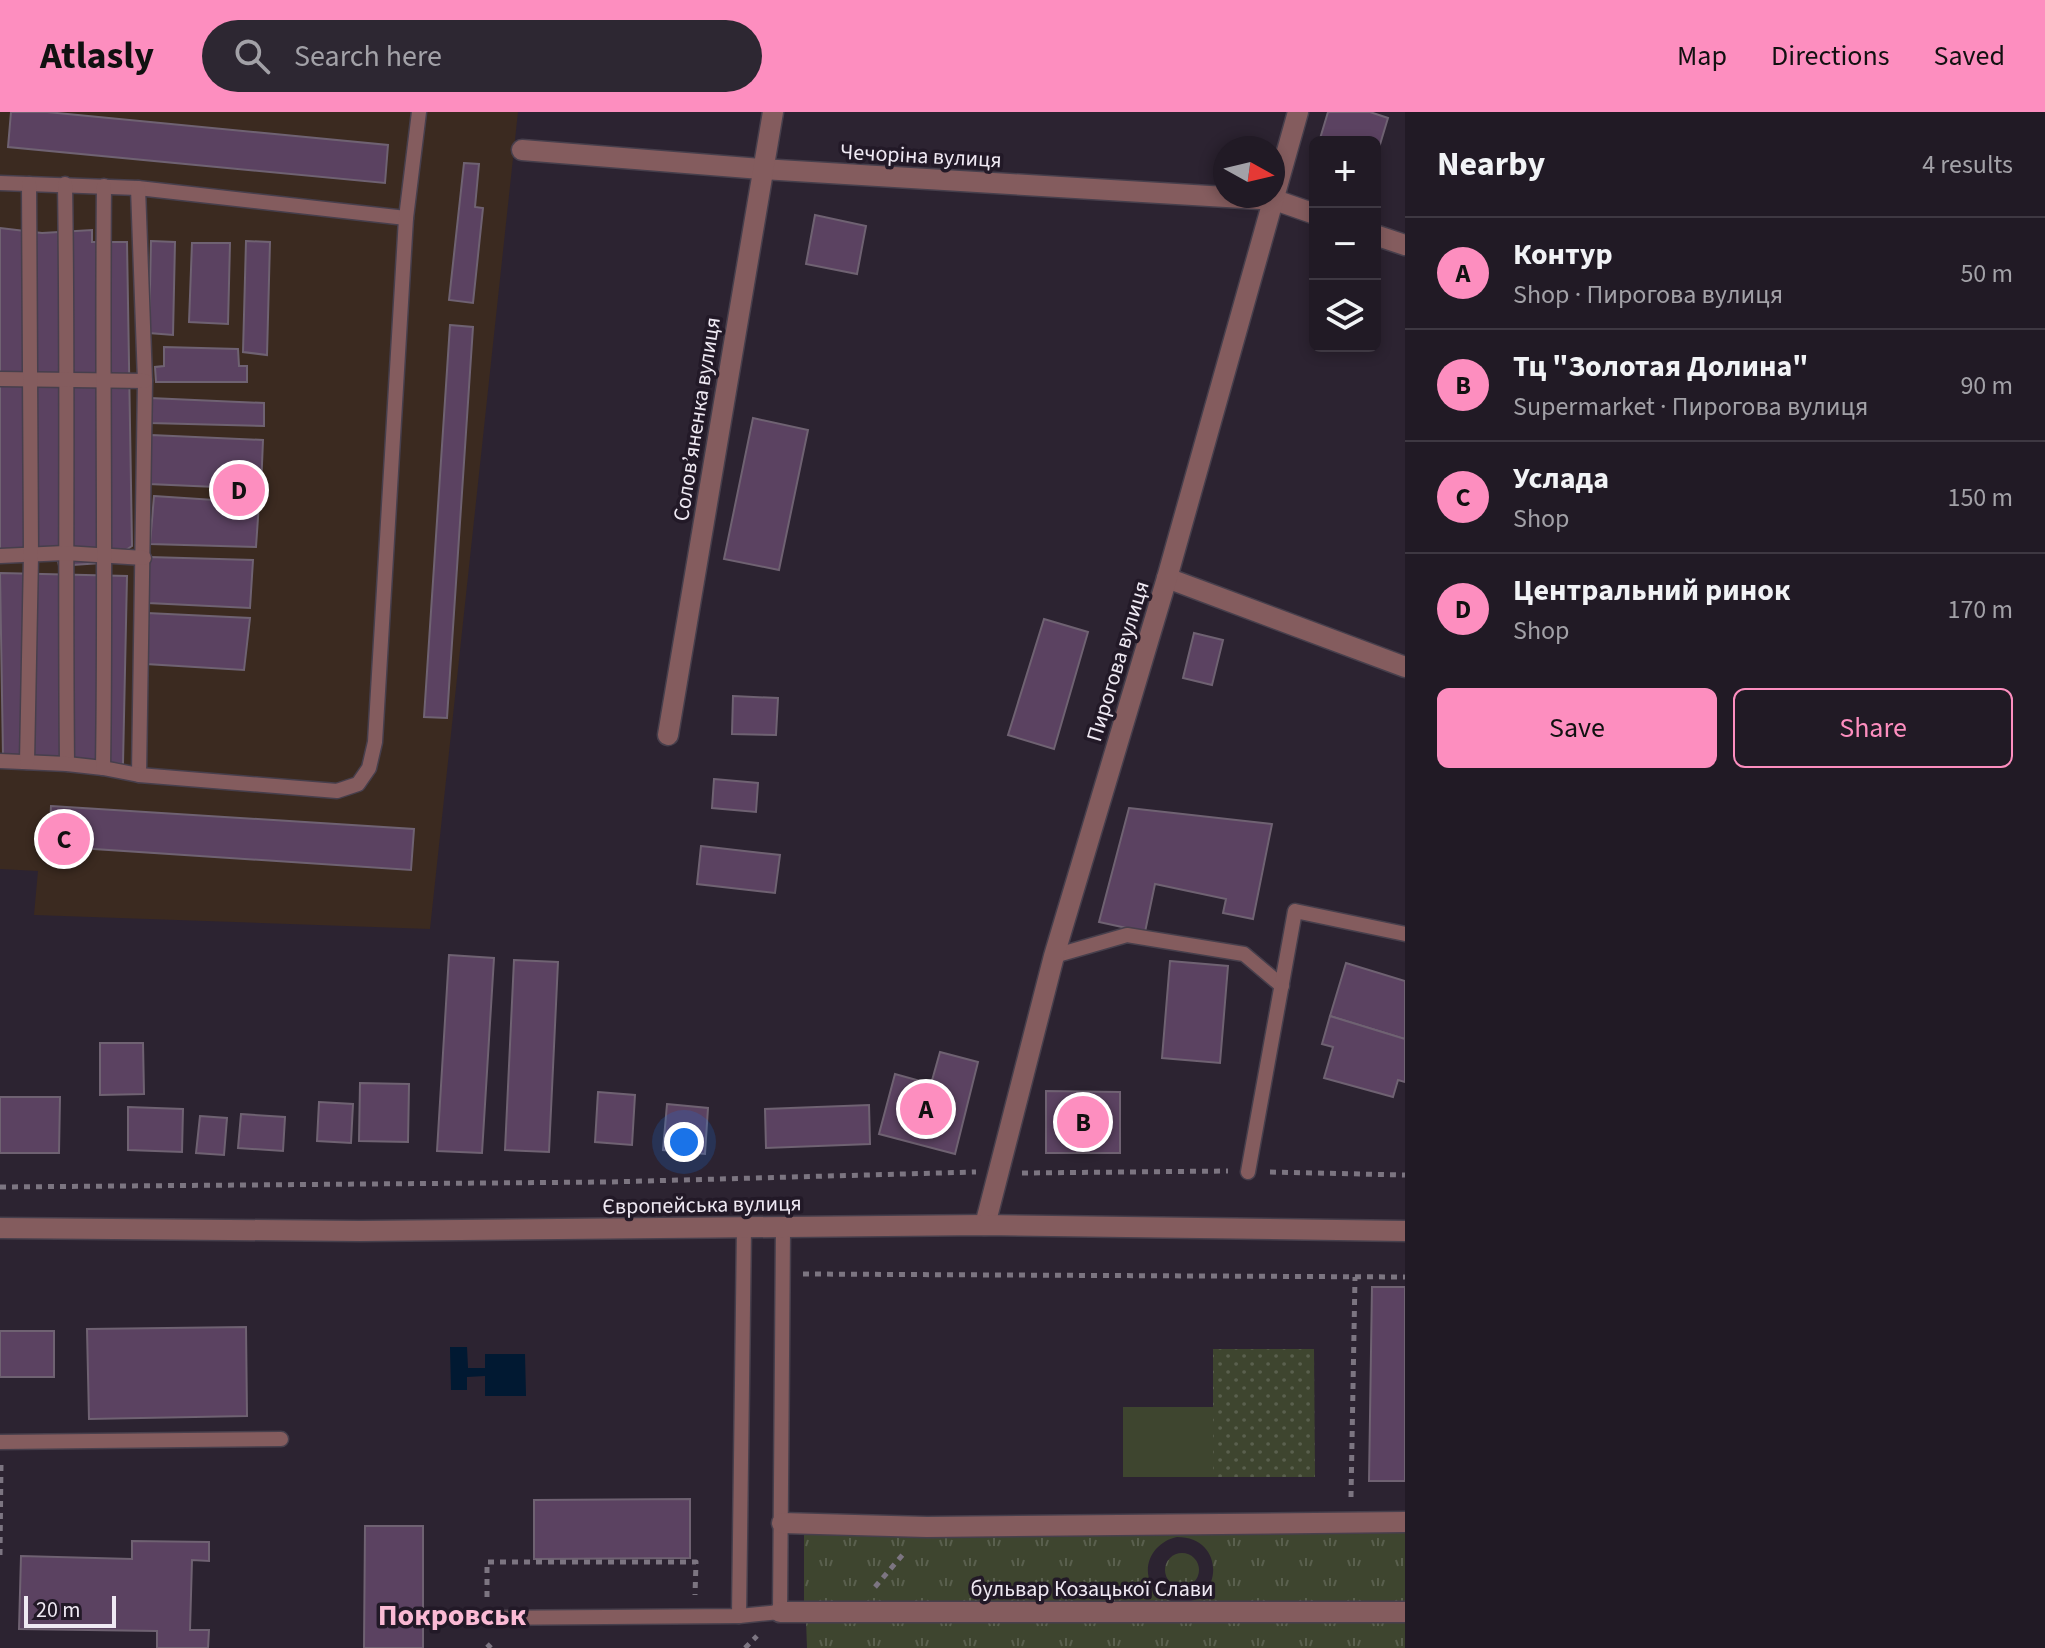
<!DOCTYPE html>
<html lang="en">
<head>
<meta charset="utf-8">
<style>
  :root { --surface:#211a25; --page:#2d2732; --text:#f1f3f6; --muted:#a2a1a7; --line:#3e3842; --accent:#fd8ebf }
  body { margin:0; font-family:"Source Sans 3",sans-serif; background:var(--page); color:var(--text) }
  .controls { position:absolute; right:24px; top:24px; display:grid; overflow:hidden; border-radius:12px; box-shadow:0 4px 12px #0003 }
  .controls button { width:72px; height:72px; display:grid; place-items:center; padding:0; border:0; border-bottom:2px solid var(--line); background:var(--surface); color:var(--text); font:40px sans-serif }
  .compass { position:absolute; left:1213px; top:24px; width:72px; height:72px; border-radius:50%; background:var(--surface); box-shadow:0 4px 12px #0003; rotate:98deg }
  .scale { position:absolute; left:24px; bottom:20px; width:92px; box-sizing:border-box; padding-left:8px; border:4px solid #efe9f3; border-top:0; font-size:22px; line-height:28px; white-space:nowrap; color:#efe9f3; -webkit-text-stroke:6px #221927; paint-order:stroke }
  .you { position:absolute; left:684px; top:1030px; width:28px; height:28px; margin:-20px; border:6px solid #fff; border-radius:50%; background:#1a73e8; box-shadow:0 0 0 12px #1a73e833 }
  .badge { display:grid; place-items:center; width:52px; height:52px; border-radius:50%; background:var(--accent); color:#111; font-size:26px; font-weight:700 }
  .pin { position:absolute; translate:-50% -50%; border:4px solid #fff; box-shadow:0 2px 8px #0006 }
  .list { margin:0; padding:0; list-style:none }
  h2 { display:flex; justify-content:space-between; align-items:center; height:104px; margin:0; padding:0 32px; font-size:34px }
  h2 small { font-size:26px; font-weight:400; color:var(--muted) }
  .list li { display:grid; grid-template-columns:52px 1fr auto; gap:24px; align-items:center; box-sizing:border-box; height:112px; padding:0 32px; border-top:2px solid var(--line) }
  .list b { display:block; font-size:30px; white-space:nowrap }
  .list p { margin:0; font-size:26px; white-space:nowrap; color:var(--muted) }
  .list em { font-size:26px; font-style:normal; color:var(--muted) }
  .actions { display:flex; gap:16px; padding:24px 32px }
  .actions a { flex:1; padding:18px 0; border:2px solid var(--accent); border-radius:12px; text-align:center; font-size:28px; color:var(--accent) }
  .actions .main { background:var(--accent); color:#111 }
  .icon { flex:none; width:44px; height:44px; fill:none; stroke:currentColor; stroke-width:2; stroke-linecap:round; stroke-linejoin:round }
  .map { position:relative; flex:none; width:1405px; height:1536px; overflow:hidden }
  header { display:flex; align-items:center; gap:48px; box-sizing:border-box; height:112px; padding:0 40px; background:var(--accent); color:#111 }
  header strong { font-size:38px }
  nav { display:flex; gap:44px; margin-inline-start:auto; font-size:28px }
  .search { width:560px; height:72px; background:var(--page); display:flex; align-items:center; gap:20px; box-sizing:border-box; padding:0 28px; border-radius:44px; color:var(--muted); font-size:30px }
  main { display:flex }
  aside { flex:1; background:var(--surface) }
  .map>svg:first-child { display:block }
  .commercial { fill:#3b2a20 }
  .grass { fill:url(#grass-tufts); fill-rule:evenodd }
  .park { fill:url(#park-dots) }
  .pitch { fill:#3e452f }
  .water { fill:#011932 }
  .building { fill:#5b4261; stroke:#6f6272; stroke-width:2 }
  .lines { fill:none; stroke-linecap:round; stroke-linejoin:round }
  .service-casing { stroke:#473f4c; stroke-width:17 }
  .pedestrian-casing { stroke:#473f4c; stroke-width:23 }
  .minor-casing { stroke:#473f4c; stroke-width:23 }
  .tertiary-casing { stroke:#473f4c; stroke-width:23 }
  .path { stroke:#7c7581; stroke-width:5; stroke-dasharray:6 6; stroke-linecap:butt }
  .service { stroke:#845c5e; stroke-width:14 }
  .pedestrian { stroke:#845c5e; stroke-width:20 }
  .minor { stroke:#845c5e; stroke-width:20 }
  .tertiary { stroke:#845c5e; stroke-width:20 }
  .labels { text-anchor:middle; stroke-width:7; stroke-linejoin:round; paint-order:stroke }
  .street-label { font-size:22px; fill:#efe9f3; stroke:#221927 }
  .district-label { font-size:30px; font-weight:bold; fill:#fabad4; stroke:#221927 }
</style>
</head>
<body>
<header>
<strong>Atlasly</strong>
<div class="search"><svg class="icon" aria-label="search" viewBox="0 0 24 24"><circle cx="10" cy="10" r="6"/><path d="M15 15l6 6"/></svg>Search here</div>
<nav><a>Map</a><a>Directions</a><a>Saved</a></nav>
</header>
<main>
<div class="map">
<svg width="1405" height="1536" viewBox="0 0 1405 1536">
  <defs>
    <pattern id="grass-tufts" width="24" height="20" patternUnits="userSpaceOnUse" patternTransform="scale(2)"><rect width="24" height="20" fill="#3e452f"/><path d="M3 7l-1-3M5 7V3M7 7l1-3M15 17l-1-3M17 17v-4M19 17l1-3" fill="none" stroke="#5a604e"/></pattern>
    <pattern id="park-dots" width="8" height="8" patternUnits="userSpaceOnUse" patternTransform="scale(2)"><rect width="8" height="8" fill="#3e452f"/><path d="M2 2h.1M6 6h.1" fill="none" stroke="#5a604e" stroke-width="1.8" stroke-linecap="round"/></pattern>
  </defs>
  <rect width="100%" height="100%" fill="#2c2331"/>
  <path class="commercial" d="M 0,0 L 518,0 L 430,817 L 34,803 L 38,759 L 0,757 Z"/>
  <g class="grass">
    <path d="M 1405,1410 L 1405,1500 L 804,1499 L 804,1416 ZM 1177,1425 C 1229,1425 1222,1497 1175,1490 C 1165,1488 1155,1481 1151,1472 C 1141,1451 1156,1429 1177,1425 Z"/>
    <circle cx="1182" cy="1458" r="17"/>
    <path d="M 1405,1502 L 1405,1536 L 807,1536 L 806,1508 Z"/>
  </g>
  <path class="park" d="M 1213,1237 L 1314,1237 L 1315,1365 L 1213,1365 Z"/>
  <rect class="pitch" x="1123" y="1295" width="90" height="70"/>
  <path class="water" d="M 450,1235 L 467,1235 L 468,1256 L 485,1256 L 485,1242 L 525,1242 L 526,1284 L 485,1284 L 485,1264 L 467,1265 L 467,1278 L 451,1278 Z"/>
  <g class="building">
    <path d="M 11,0 L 47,0 L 388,33 L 385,71 L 8,35 Z"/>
    <path d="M 1328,0 L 1370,0 L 1388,6 L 1375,49 L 1375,30 L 1319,30 Z"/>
    <path d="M 464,51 L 479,52 L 475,95 L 483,96 L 473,191 L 449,188 Z"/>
    <path d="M 815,103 L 866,114 L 857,162 L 806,152 Z"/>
    <path d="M 0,116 L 42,121 L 92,118 L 92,130 L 127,130 L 132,434 L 126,438 L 129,449 L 59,454 L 58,448 L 0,449 Z"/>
    <path d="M 151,129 L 175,130 L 173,223 L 149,221 Z"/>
    <path d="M 246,129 L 270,130 L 267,243 L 243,240 Z"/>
    <path d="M 192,131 L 230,131 L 228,212 L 189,210 Z"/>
    <path d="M 450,213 L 473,215 L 447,606 L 424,605 Z"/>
    <path d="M 164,235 L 238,237 L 239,254 L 247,254 L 247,270 L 156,270 L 155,255 L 164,254 Z"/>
    <path d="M 150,286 L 264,291 L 264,314 L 150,311 Z"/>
    <path d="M 753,306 L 808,318 L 779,458 L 724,447 Z"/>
    <path d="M 151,323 L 263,328 L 261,377 L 149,372 Z"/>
    <path d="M 154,384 L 259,391 L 256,435 L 150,432 Z"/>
    <path d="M 149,445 L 253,448 L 250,496 L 148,491 Z"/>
    <path d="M 0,461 L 127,464 L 123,652 L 3,644 Z"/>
    <path d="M 147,501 L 250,506 L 244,558 L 146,552 Z"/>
    <path d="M 1044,507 L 1088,520 L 1054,637 L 1008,623 Z"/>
    <path d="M 1194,521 L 1223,528 L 1212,573 L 1183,566 Z"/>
    <path d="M 733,584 L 778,586 L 776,623 L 732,622 Z"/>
    <path d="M 714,667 L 758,671 L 756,700 L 712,696 Z"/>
    <path d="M 51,694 L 414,717 L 411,758 L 49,734 Z"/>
    <path d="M 1129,696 L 1272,712 L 1253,807 L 1223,801 L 1226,787 L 1155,772 L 1145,820 L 1099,810 Z"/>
    <path d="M 701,734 L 780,743 L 775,781 L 697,772 Z"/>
    <path d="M 449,843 L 494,846 L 482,1041 L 437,1039 Z"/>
    <path d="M 514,848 L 558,850 L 549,1040 L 505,1038 Z"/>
    <path d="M 1170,849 L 1228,854 L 1220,951 L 1162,946 Z"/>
    <path d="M 1346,851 L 1405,869 L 1405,927 L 1330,904 Z"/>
    <path d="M 1330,904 L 1405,927 L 1405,970 L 1398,968 L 1393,985 L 1324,966 L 1333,935 L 1322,932 Z"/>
    <path d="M 100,931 L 143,931 L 144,982 L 100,983 Z"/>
    <path d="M 940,940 L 978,950 L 955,1042 L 879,1022 L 895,962 L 931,972 Z"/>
    <path d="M 360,971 L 409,972 L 408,1030 L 359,1029 Z"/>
    <path d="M 1046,979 L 1120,980 L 1120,1041 L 1046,1041 Z"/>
    <path d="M 598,980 L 635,983 L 632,1033 L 595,1030 Z"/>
    <path d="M 0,985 L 60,985 L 59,1041 L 0,1041 Z"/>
    <path d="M 319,990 L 353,992 L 351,1031 L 317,1029 Z"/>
    <path d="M 667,992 L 708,996 L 705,1042 L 663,1038 Z"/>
    <path d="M 869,993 L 870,1032 L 766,1036 L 765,997 Z"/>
    <path d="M 128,995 L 183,997 L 182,1040 L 128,1038 Z"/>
    <path d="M 241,1002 L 285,1005 L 283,1039 L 238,1036 Z"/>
    <path d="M 200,1004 L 227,1006 L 224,1043 L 196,1041 Z"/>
    <path d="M 1372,1175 L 1405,1175 L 1405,1369 L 1369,1369 Z"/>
    <path d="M 246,1215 L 247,1304 L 89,1307 L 87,1217 Z"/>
    <rect x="0" y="1219" width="54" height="46"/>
    <path d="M 690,1387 L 690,1446 L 534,1447 L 534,1388 Z"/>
    <path d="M 365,1414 L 423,1414 L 423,1536 L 364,1536 Z"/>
    <path d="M 132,1429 L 209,1430 L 209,1449 L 192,1448 L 190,1518 L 209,1518 L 208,1536 L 157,1536 L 157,1519 L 19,1517 L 21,1444 L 132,1447 Z"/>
  </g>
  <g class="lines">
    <defs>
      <g id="service">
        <path d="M 0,71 L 138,76 L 406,106"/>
        <path d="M 65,72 C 68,266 65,459 67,652"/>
        <path d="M 138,76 L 145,269 L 139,663"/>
        <path d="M 0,267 L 145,269"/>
        <path d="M 0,444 L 65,441 L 144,446"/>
        <path d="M 0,649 L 67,652 L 103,656 L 139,663 L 337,679 L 358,672 L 369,656 L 375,630 L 406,106 L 419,0"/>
        <path d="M 27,650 L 31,444 L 29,72"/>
        <path d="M 103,656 C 106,462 102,268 104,74"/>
        <path d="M 1054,844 L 1127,823 L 1244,842 L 1282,874"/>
        <path d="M 1248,1060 L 1295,799 L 1405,822"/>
        <path d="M 0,1330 L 281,1327"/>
        <path d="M 739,1504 L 744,1116"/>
        <path d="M 487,1506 L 739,1504 L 780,1500 L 783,1116"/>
      </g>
      <g id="pedestrian">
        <path d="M 782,1411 L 927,1415 L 1405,1410"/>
        <path d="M 780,1500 L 1405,1500"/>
      </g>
      <g id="minor">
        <path d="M 522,38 L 761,57 L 1275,88 L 1315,102"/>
        <path d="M 1375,123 L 1405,133"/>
        <path d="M 1167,466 L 1405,555"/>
        <path d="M 668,623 L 773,0"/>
        <path d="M 985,1113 L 1054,844 L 1167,466 L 1298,0"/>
      </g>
      <path id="tertiary" d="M 0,1116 L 360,1119 L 985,1113 L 1405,1119"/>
    </defs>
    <use href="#service" class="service-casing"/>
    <use href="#pedestrian" class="pedestrian-casing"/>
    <use href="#minor" class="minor-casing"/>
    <use href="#tertiary" class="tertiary-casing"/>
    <g class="path">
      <path d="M 1270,1060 L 1405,1063"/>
      <path d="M 1022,1061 L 1228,1059"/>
      <path d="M 0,1075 L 609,1070 L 976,1060"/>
      <path d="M 803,1162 L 1405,1165"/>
      <path d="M 1351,1385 L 1355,1165"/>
      <path d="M 0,1443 L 1,1352"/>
      <path d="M 875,1475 L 905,1440"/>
      <path d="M 487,1485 L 487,1450 L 696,1450 L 695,1483"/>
      <path d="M 487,1532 L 491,1536"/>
      <path d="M 745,1536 L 757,1524"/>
    </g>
    <use href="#service" class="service"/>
    <use href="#pedestrian" class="pedestrian"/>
    <use href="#minor" class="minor"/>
    <use href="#tertiary" class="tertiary"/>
  </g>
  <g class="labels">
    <g class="street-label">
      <text transform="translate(921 43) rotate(3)" y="8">Чечоріна вулиця</text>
      <text transform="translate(696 307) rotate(-81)" y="8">Солов’яненка вулиця</text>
      <text transform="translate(1117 549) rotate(-73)" y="8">Пирогова вулиця</text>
      <text transform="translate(702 1092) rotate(-1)" y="8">Європейська вулиця</text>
      <text x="1092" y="1484">бульвар Козацької Слави</text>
    </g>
    <g class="district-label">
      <text x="452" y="1513">Покровськ</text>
    </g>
  </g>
</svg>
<div class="controls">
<button>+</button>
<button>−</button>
<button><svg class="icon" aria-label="layers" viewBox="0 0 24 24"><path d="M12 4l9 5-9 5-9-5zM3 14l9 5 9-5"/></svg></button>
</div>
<svg class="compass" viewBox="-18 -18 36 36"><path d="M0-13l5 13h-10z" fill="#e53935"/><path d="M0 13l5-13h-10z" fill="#a2a1a7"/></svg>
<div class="scale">20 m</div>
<div class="you"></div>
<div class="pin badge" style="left:926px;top:997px">A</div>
<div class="pin badge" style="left:1083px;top:1010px">B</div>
<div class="pin badge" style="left:64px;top:727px">C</div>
<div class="pin badge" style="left:239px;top:378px">D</div>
</div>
<aside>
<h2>Nearby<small>4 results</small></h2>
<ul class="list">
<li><span class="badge">A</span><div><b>Контур</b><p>Shop · Пирогова вулиця</p></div><em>50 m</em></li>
<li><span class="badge">B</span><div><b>Тц &quot;Золотая Долина&quot;</b><p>Supermarket · Пирогова вулиця</p></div><em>90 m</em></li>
<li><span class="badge">C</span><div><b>Услада</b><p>Shop</p></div><em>150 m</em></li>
<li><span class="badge">D</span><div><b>Центральний ринок</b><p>Shop</p></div><em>170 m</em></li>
</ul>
<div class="actions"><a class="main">Save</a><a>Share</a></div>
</aside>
</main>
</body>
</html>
